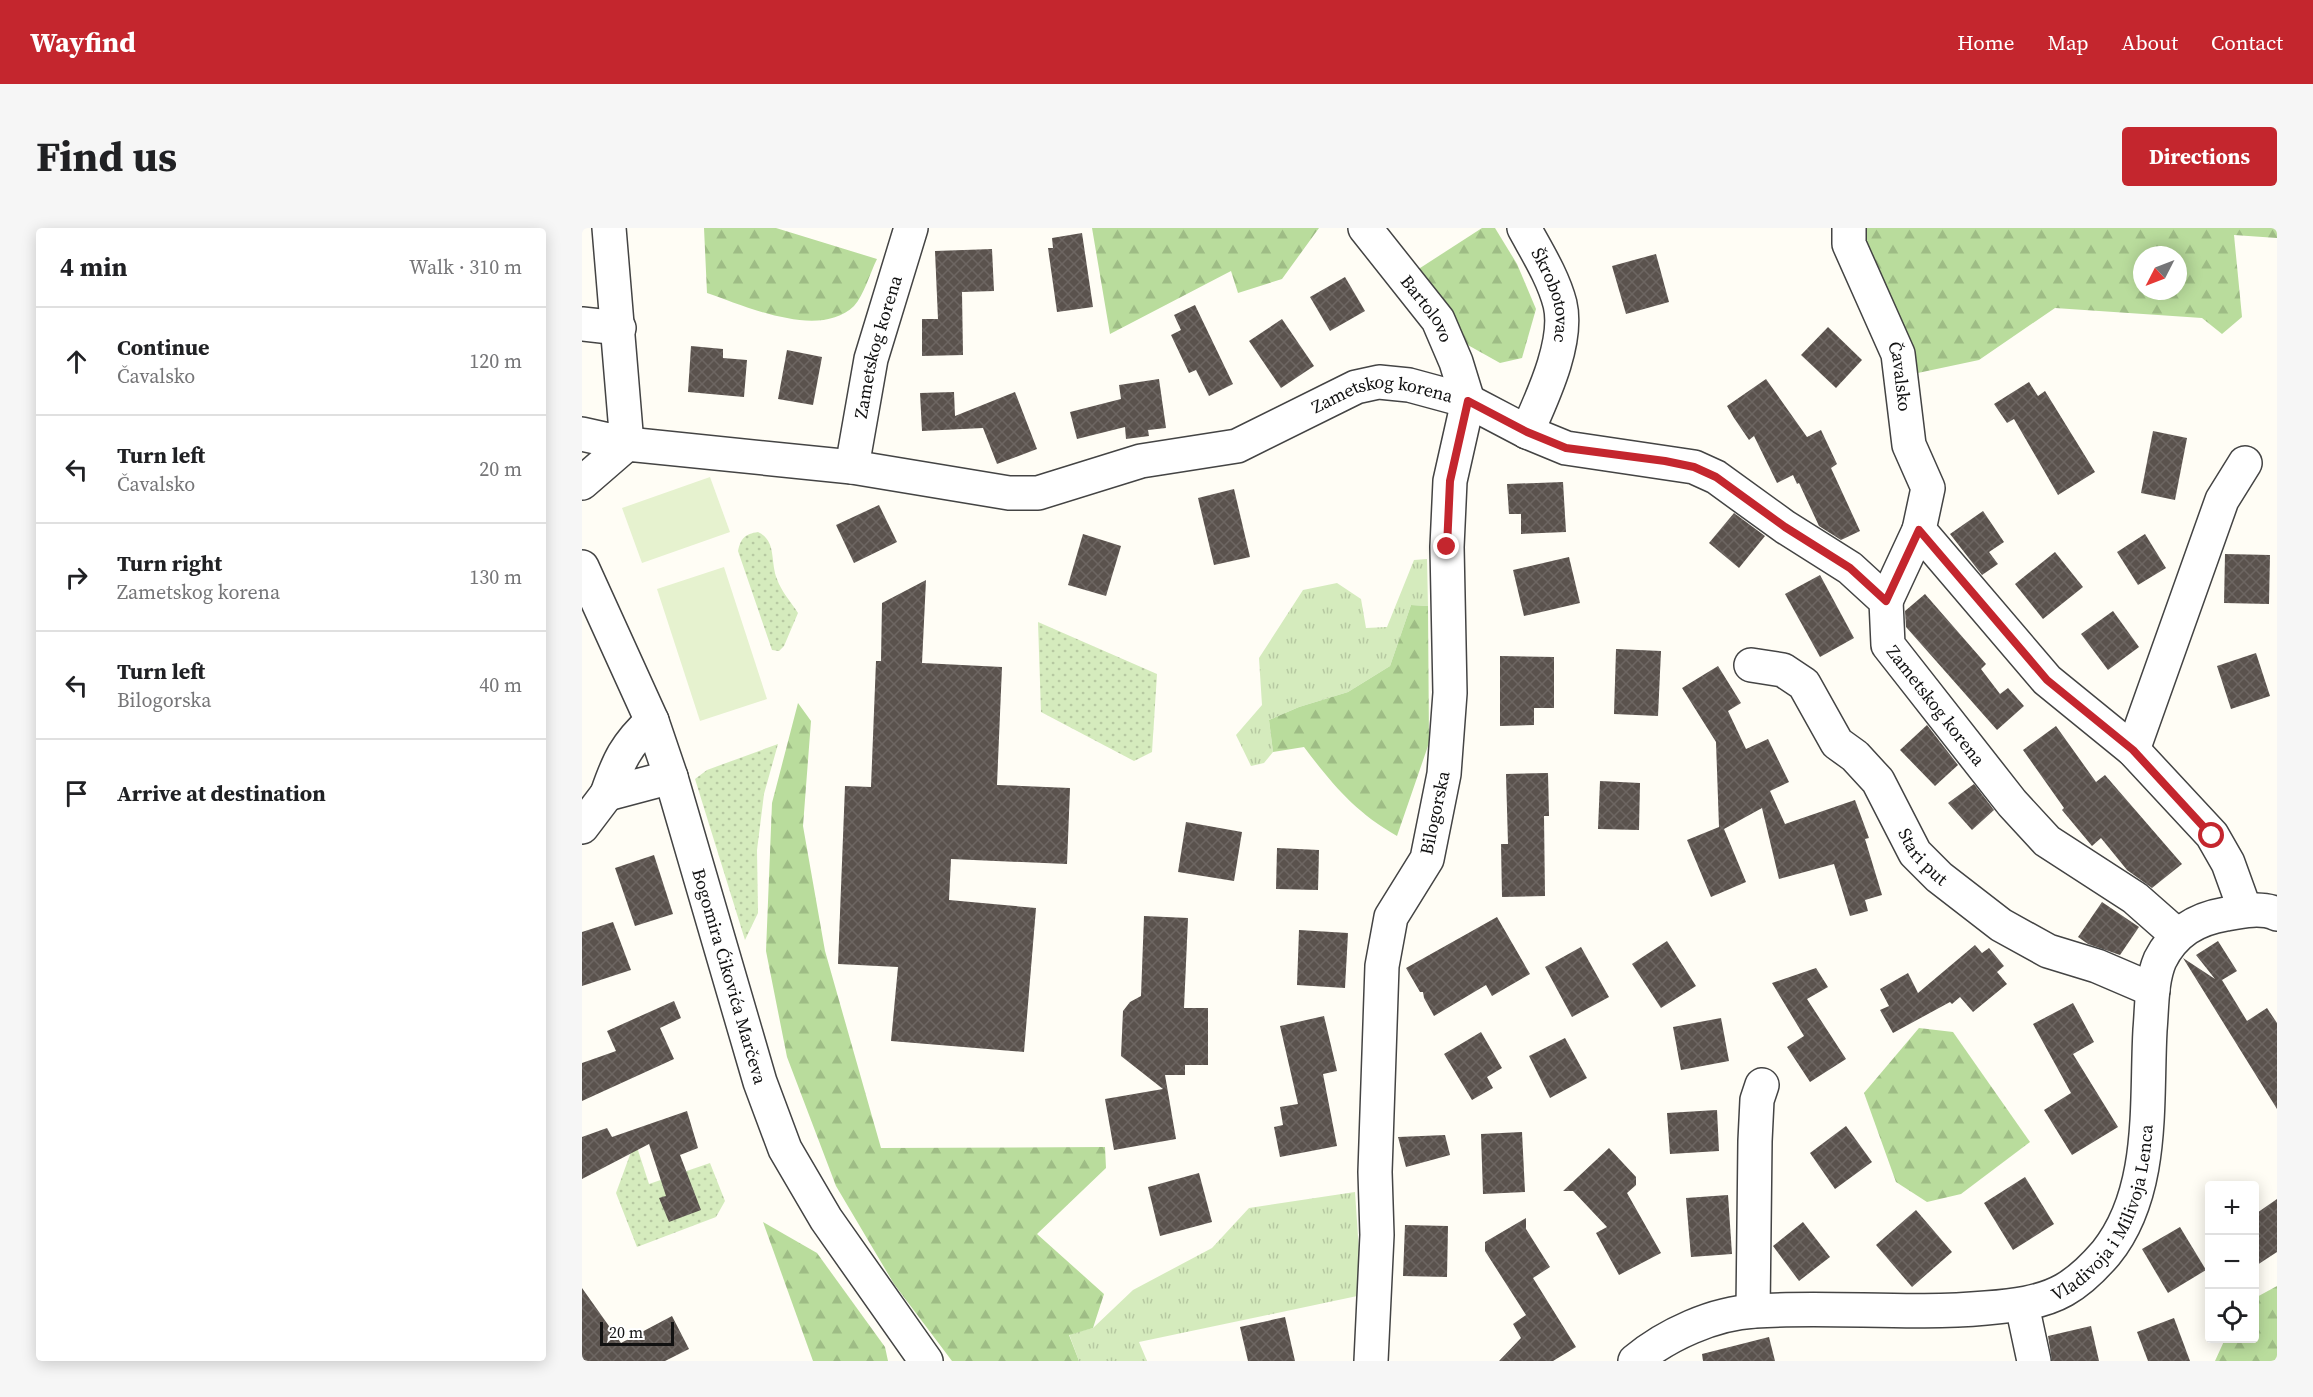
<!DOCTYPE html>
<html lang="en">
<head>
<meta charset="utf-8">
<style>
  :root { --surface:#fff; --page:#f6f6f6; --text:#202124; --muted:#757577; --line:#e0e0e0; --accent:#c4262e }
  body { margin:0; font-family:"Source Serif 4",serif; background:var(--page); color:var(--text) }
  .controls { position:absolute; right:18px; bottom:18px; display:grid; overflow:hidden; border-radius:6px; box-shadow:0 3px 15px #0003 }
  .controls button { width:54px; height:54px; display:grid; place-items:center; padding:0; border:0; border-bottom:2px solid var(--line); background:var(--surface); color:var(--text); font:30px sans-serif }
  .compass { position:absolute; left:1551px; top:18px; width:54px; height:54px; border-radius:50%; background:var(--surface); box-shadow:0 3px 15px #0003; rotate:228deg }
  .scale { position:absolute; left:18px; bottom:15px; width:74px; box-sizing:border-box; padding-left:6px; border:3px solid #111; border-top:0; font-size:16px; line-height:21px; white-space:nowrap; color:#111; -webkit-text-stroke:4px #fff; paint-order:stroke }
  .stop { position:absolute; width:18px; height:18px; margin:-14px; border:4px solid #c4262e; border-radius:50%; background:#fff }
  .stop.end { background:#c4262e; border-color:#fff; box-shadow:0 2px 6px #0008 }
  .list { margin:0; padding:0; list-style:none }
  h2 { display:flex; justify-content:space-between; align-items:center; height:78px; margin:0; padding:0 24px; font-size:26px }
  h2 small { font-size:20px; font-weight:400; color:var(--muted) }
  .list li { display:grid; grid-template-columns:39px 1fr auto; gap:18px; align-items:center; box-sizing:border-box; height:108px; padding:0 24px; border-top:2px solid var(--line) }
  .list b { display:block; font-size:22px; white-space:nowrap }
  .list p { margin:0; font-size:20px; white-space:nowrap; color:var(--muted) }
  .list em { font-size:20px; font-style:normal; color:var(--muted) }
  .icon { flex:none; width:33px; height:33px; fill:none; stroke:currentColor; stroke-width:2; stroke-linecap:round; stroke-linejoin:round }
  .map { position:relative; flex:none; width:1695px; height:1133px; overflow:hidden; border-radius:6px }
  header { display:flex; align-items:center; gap:36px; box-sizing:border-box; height:84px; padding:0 30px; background:var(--accent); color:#fff }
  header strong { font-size:28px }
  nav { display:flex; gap:33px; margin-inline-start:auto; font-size:21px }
  .intro { display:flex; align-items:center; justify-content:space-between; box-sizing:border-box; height:144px; padding:0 36px }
  h1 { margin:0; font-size:42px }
  .button { padding:15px 27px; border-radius:6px; background:var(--accent); color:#fff; font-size:21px; font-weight:700 }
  main { display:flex; gap:36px; padding:0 36px }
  aside { flex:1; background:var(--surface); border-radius:6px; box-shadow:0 3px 15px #0003 }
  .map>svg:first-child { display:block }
  .grass { fill:url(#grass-tufts) }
  .forest { fill:url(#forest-firs); fill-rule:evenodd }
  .park { fill:url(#park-dots) }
  .pitch { fill:#e6f2cf }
  .building { fill:url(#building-cross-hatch) }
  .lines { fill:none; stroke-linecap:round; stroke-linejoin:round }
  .minor-casing { stroke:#444; stroke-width:36 }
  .minor { stroke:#fff; stroke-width:33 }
  .route { stroke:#c4262e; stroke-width:8 }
  .labels { text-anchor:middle; stroke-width:6; stroke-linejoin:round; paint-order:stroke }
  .street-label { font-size:18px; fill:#111; stroke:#fff }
</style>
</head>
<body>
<header>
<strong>Wayfind</strong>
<nav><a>Home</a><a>Map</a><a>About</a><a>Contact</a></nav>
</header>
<div class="intro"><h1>Find us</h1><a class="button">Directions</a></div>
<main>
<aside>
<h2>4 min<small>Walk · 310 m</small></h2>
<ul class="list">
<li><svg class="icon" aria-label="ahead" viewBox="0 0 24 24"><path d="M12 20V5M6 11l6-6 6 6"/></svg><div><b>Continue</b><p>Čavalsko</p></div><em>120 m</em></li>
<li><svg class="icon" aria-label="left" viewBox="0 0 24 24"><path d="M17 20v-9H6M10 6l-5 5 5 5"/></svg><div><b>Turn left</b><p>Čavalsko</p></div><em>20 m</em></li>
<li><svg class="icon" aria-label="right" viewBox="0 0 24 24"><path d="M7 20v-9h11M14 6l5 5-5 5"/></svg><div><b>Turn right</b><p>Zametskog korena</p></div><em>130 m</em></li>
<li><svg class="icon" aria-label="left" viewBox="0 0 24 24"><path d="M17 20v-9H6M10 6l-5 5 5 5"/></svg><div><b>Turn left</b><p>Bilogorska</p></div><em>40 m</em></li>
<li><svg class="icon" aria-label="arrive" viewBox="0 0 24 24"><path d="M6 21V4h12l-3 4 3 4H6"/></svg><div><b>Arrive at destination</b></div></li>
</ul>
</aside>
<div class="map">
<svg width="1695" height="1133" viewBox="0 0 1695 1133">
  <defs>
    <pattern id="grass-tufts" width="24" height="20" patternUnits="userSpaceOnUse" patternTransform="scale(1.5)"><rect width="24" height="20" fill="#d5ebbd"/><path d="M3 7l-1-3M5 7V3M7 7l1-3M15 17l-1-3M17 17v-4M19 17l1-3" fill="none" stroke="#b6c8a1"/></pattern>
    <pattern id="forest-firs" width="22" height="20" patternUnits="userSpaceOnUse" patternTransform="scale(1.5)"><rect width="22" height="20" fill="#b9dc9c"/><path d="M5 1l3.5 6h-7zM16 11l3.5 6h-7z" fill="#9ebc85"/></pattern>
    <pattern id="park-dots" width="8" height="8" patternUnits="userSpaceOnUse" patternTransform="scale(1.5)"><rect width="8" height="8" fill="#d5ebbd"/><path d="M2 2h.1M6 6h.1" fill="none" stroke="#b6c8a1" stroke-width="1.8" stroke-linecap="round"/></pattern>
    <pattern id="building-cross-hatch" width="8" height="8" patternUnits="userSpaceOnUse" patternTransform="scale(1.5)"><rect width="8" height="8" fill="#5a524d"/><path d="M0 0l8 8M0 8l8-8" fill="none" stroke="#6d6662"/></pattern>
  </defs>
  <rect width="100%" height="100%" fill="#fffdf5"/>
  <g class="grass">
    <path d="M 845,331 L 846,378 L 829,377 L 808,438 L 766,464 L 717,479 L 687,492 L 691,524 L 682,535 L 669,538 L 654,507 L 680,477 L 677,430 L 721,362 L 755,355 L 779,371 L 784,400 L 805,399 L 832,332 Z"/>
    <path d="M 773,964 L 780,1067 L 557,1114 L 565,1133 L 497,1133 L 487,1106 L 511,1100 L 551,1062 L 630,1020 L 667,980 Z"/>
  </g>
  <g class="forest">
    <path d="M 122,0 L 194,0 L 295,31 C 288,45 282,67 272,78 C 237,112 163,78 125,65 Z"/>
    <path d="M 510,0 L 737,0 L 700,51 L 656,65 L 649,43 L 528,106 Z"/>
    <path d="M 900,0 L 913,0 L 935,36 L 954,81 L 940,130 L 918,135 L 884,116 L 835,42 Z"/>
    <path d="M 1275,0 L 1695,0 L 1695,10 L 1652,7 L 1660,89 L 1640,106 L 1620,90 L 1473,80 L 1397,132 L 1331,146 ZM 1560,27 L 1596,27 L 1596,63 L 1560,63 Z"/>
    <path d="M 829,377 L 846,378 L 847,515 L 815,608 C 773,584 750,556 722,519 L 691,524 L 687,492 L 717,479 L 766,464 L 808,438 Z"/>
    <path d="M 216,475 L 229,493 L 221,598 L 243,723 L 299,920 L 523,919 L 524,940 L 455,1006 L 522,1066 L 511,1100 L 487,1107 L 497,1133 L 370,1133 L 312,1056 L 254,958 L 205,829 L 184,723 L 190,575 Z"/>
    <path d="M 1337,800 L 1371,804 L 1448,914 L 1379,966 L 1345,974 L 1314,954 L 1282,865 Z"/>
    <path d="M 181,994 L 235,1025 L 303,1119 L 306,1133 L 231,1133 Z"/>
    <path d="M 1695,1058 L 1695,1133 L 1633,1133 L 1643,1111 L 1672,1110 L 1673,1070 Z"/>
  </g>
  <g class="park">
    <path d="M 176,304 C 195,313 188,334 195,351 C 199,363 209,374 216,385 L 202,418 L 197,423 L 190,422 L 156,323 C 159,310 163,306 176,304 Z"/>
    <path d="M 456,394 L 575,446 L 570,524 L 552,533 L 459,484 Z"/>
    <path d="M 196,516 L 182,566 L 175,622 L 176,685 L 163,712 L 113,551 L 125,542 Z"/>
    <path d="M 53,913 L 67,956 L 128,935 L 143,973 L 134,989 L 55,1019 L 34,965 Z"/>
  </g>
  <g class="pitch">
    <path d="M 128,249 L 148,304 L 60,335 L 40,280 Z"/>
    <path d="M 142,339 L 185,471 L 118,493 L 75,361 Z"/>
  </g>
  <g class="building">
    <path d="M 500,5 L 511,79 L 475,84 L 466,20 L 471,20 L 470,10 Z"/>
    <path d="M 410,21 L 412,63 L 380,64 L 381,127 L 340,128 L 340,91 L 356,91 L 353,23 Z"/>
    <path d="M 1074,26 L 1087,74 L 1044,86 L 1030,38 Z"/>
    <path d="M 763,49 L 783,83 L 748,103 L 728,69 Z"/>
    <path d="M 613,77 L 651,156 L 627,168 L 614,142 L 607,145 L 589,107 L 599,102 L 592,87 Z"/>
    <path d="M 700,91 L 732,138 L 699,160 L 667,113 Z"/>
    <path d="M 1246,99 L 1280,132 L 1254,160 L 1219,127 Z"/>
    <path d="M 109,118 L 141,121 L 141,130 L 165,132 L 162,169 L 106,164 Z"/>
    <path d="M 205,122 L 240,129 L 231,177 L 196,171 Z"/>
    <path d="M 577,151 L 584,200 L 566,202 L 567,208 L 544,211 L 543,199 L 495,211 L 488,184 L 539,171 L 537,157 Z"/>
    <path d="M 1184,151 L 1225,209 L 1239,202 L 1255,236 L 1249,240 L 1278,303 L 1259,312 L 1237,298 L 1217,255 L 1215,256 L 1211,247 L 1195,255 L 1172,208 L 1167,212 L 1152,190 L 1145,178 Z"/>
    <path d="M 1447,154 L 1456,168 L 1463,163 L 1513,244 L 1476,267 L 1432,191 L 1425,195 L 1412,176 Z"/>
    <path d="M 372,164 L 373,188 L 433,164 L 455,221 L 415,236 L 401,200 L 340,203 L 338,165 Z"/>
    <path d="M 1571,203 L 1605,210 L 1593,272 L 1559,265 Z"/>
    <path d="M 981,254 L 984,304 L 939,306 L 939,286 L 927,286 L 925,256 Z"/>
    <path d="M 652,261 L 668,329 L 632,337 L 616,270 Z"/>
    <path d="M 297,277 L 315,314 L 272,335 L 254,297 Z"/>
    <path d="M 1401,283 L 1422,314 L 1407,324 L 1416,336 L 1400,347 L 1368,306 Z"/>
    <path d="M 1152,285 L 1183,308 L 1157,340 L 1127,315 Z"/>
    <path d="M 501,306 L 539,318 L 524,368 L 486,357 Z"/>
    <path d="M 1563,306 L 1584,340 L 1556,357 L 1535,324 Z"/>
    <path d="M 1473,324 L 1501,359 L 1461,391 L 1433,356 Z"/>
    <path d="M 1643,326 L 1688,327 L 1687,376 L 1642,375 Z"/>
    <path d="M 987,329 L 998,375 L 942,388 L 931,342 Z"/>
    <path d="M 1238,347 L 1272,410 L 1238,429 L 1203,366 Z"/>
    <path d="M 344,352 L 340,435 L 420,439 L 415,557 L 488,560 L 485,636 L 369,631 L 367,672 L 454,680 L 442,824 L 309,813 L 316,739 L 256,736 L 263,558 L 289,559 L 294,433 L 299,433 L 300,375 Z"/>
    <path d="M 1343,366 L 1404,436 L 1399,441 L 1418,466 L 1426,460 L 1442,478 L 1415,502 L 1324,399 L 1323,383 Z"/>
    <path d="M 1531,383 L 1557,419 L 1526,442 L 1499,406 Z"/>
    <path d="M 1034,421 L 1079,423 L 1076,488 L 1032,486 Z"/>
    <path d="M 1674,425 L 1688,468 L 1649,481 L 1635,438 Z"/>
    <path d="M 918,428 L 972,429 L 972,480 L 952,480 L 952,497 L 918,498 Z"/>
    <path d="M 1136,438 L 1159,475 L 1146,483 L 1164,521 L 1186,511 L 1207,554 L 1188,563 L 1203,596 L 1273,572 L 1287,610 L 1283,611 L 1300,667 L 1283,672 L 1286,683 L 1268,688 L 1252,636 L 1197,651 L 1180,580 L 1142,601 L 1164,654 L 1129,669 L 1105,612 L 1137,599 L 1134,514 L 1100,460 Z"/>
    <path d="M 1345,497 L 1376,537 L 1353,558 L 1318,522 Z"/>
    <path d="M 1474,498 L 1514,554 L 1523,547 L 1600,636 L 1570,660 L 1545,642 L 1519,610 L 1510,618 L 1480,582 L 1482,580 L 1441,522 Z"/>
    <path d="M 966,545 L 967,588 L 962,588 L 963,668 L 920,669 L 919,616 L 926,616 L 924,546 Z"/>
    <path d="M 1018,553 L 1058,555 L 1057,602 L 1016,601 Z"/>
    <path d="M 1392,556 L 1412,582 L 1390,602 L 1366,575 Z"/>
    <path d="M 604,594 L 660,604 L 652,653 L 596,644 Z"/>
    <path d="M 695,620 L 737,622 L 736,662 L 694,661 Z"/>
    <path d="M 72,627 L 91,686 L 53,698 L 33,640 Z"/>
    <path d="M 1520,674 L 1557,699 L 1538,727 L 1506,716 L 1496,709 Z"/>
    <path d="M 562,688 L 606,690 L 602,780 L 626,780 L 626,837 L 603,837 L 603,847 L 583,847 L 594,911 L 532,922 L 523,871 L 581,861 L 539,828 L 541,783 L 548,774 L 559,768 Z"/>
    <path d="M 915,689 L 948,746 L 910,768 L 904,757 L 852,788 L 842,770 L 841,764 L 838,764 L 824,740 Z"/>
    <path d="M 31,694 L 49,742 L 0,758 L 0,704 Z"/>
    <path d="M 717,702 L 766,705 L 763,760 L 715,757 Z"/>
    <path d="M 1085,713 L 1114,758 L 1079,780 L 1050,736 Z"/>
    <path d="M 1636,713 L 1655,743 L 1640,752 L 1665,793 L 1685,780 L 1695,795 L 1695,881 L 1601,730 L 1633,751 L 1614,727 Z"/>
    <path d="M 1393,717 L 1400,725 L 1407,720 L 1422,738 L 1415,744 L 1425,756 L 1391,784 L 1378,769 L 1370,776 L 1368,774 L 1311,805 L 1298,782 L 1307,778 L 1298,761 L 1326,745 L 1336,765 Z"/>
    <path d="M 999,719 L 1027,769 L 990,789 L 963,739 Z"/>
    <path d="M 1234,740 L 1246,759 L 1225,771 L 1264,831 L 1228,854 L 1205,819 L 1222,808 L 1190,755 Z"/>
    <path d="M 92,773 L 99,790 L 78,800 L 92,831 L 0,873 L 0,835 L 34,823 L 25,803 Z"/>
    <path d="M 1491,775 L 1512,814 L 1491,826 L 1536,899 L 1490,927 L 1462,882 L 1489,865 L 1451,796 Z"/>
    <path d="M 742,788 L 755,843 L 741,846 L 755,918 L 698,929 L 692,899 L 701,897 L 698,879 L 716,876 L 698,798 Z"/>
    <path d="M 1139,790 L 1147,833 L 1099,842 L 1091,799 Z"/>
    <path d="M 899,804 L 920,840 L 905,849 L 911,860 L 890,872 L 862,826 Z"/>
    <path d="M 983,810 L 1005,850 L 968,870 L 947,828 Z"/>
    <path d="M 1135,882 L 1137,923 L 1088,926 L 1085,885 Z"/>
    <path d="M 105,883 L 116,920 L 98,927 L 119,982 L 87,994 L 77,970 L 84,968 L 67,916 L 0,951 L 0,909 L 25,900 L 30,909 Z"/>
    <path d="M 1264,898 L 1290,934 L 1253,961 L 1228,925 Z"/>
    <path d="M 940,904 L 943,964 L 901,966 L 899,906 Z"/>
    <path d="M 863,907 L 868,927 L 824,939 L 816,909 Z"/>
    <path d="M 1027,920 L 1054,949 L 1054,957 L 1045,965 L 1079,1025 L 1037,1047 L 1014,1005 L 1025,999 L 991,963 L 981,963 Z"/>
    <path d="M 617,945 L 630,994 L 578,1008 L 566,959 Z"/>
    <path d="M 1443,949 L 1472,996 L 1431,1022 L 1402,975 Z"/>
    <path d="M 1146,967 L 1150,1026 L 1109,1029 L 1104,970 Z"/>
    <path d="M 1695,971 L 1695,1024 L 1672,1039 L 1672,987 Z"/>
    <path d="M 1334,982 L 1370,1024 L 1330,1059 L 1294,1017 Z"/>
    <path d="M 944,990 L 944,1001 L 968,1039 L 951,1050 L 994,1119 L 971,1133 L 917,1133 L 939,1110 L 931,1096 L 944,1087 L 903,1023 L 903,1014 Z"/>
    <path d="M 1221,994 L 1248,1029 L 1217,1053 L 1191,1018 Z"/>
    <path d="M 823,997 L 866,998 L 865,1049 L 821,1048 Z"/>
    <path d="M 1598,999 L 1624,1042 L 1586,1065 L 1560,1021 Z"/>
    <path d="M 0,1060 L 39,1115 L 90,1088 L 107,1121 L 83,1133 L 0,1133 Z"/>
    <path d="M 703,1089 L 713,1133 L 666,1133 L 658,1099 Z"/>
    <path d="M 1592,1090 L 1608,1133 L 1566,1133 L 1555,1104 Z"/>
    <path d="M 1509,1098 L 1517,1133 L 1470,1133 L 1466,1108 Z"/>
    <path d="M 1187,1109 L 1193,1133 L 1121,1133 L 1120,1126 Z"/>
  </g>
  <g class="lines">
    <defs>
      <g id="minor">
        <path id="s1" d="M 783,0 L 856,92 L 874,134 L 886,173 L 868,253 L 865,319 L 868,465 L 862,546 L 845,631 L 809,689 L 800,738 L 793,944 L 795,1007 L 789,1133"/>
        <path id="s2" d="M 942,0 C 955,24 971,49 978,76 C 987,114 960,170 945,204"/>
        <path id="s3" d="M 1267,0 L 1267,16 L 1316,126 L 1327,217 L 1346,260 L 1337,302 L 1465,452 L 1551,522 L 1630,607 L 1646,635 L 1663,682"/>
        <path d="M 0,96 L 37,100"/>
        <path d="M 0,206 L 45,216 L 27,0"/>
        <path id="s4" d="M 270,239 L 289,131 L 329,0"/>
        <path id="s5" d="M 0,255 L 45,216 L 270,239 L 427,265 L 456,265 L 559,233 L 655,218 L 774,159 L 797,154 L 827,157 L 886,173 L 945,204 L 984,220 L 1112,239 L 1134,249 L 1203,299 L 1268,340 L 1304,373 L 1306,417 L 1430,575 L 1465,613 L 1553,670 L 1595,707"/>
        <path id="s6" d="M 0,339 L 70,493 L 89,549 L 178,854 L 203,921 L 244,991 L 344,1133"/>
        <path d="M 1304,373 L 1337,302"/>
        <path id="s7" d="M 1169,437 L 1201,442 L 1222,456 L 1255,515 L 1273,528 L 1296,553 L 1333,625 L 1357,649 L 1419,697 L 1466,723 L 1515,738 L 1571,762"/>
        <path d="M 70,493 C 44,516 36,534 25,566 L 89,549"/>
        <path d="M 1551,522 L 1640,272 L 1663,235"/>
        <path d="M 0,599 L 25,566"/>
        <path d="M 1440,1077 L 1452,1133"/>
        <path d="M 1171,1083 L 1173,913 L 1175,872 L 1180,857"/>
        <path id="s8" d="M 1053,1133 C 1084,1107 1132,1085 1173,1083 C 1250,1078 1327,1087 1404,1080 C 1430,1078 1459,1075 1482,1062 C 1498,1053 1512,1039 1524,1025 C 1573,964 1564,876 1568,802 C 1570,780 1569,753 1578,732 C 1592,704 1614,691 1644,686 C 1660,683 1680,679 1695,686"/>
      </g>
    </defs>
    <use href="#minor" class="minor-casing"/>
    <use href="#minor" class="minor"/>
  </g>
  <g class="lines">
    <path class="route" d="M 865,319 L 868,253 L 886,173 L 945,204 L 984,220 L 1083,233 L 1112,239 L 1134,249 L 1203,299 L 1268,340 L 1304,373 L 1337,302 L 1465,452 L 1551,522 L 1630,608"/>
  </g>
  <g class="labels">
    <g class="street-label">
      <text dy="6" stroke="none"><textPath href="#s2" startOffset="74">Škrobotovac</textPath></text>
      <text dy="6" stroke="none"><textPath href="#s1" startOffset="102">Bartolovo</textPath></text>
      <text dy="6" stroke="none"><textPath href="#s4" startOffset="123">Zametskog korena</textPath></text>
      <text dy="6" stroke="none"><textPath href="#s3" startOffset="159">Čavalsko</textPath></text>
      <text dy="6" stroke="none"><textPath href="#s5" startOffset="837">Zametskog korena</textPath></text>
      <text dy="6" stroke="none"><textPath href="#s5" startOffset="1521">Zametskog korena</textPath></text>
      <text transform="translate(853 585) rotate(-78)" y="6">Bilogorska</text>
      <text dy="6" stroke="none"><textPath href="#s7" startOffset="270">Stari put</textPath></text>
      <text dy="6" stroke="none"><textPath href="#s6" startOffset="436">Bogomira Ćikovića Marčeva</textPath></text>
      <text dy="6" stroke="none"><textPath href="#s8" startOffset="534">Vladivoja i Milivoja Lenca</textPath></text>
    </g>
  </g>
</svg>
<div class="controls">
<button>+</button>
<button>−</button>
<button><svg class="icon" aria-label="locate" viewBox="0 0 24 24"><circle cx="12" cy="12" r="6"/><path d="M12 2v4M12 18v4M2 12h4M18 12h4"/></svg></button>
</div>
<svg class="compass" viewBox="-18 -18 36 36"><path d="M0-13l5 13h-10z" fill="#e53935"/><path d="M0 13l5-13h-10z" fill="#757577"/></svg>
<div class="scale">20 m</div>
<div class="stop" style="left:1630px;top:608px"></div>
<div class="stop end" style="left:865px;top:319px"></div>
</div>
</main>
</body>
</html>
